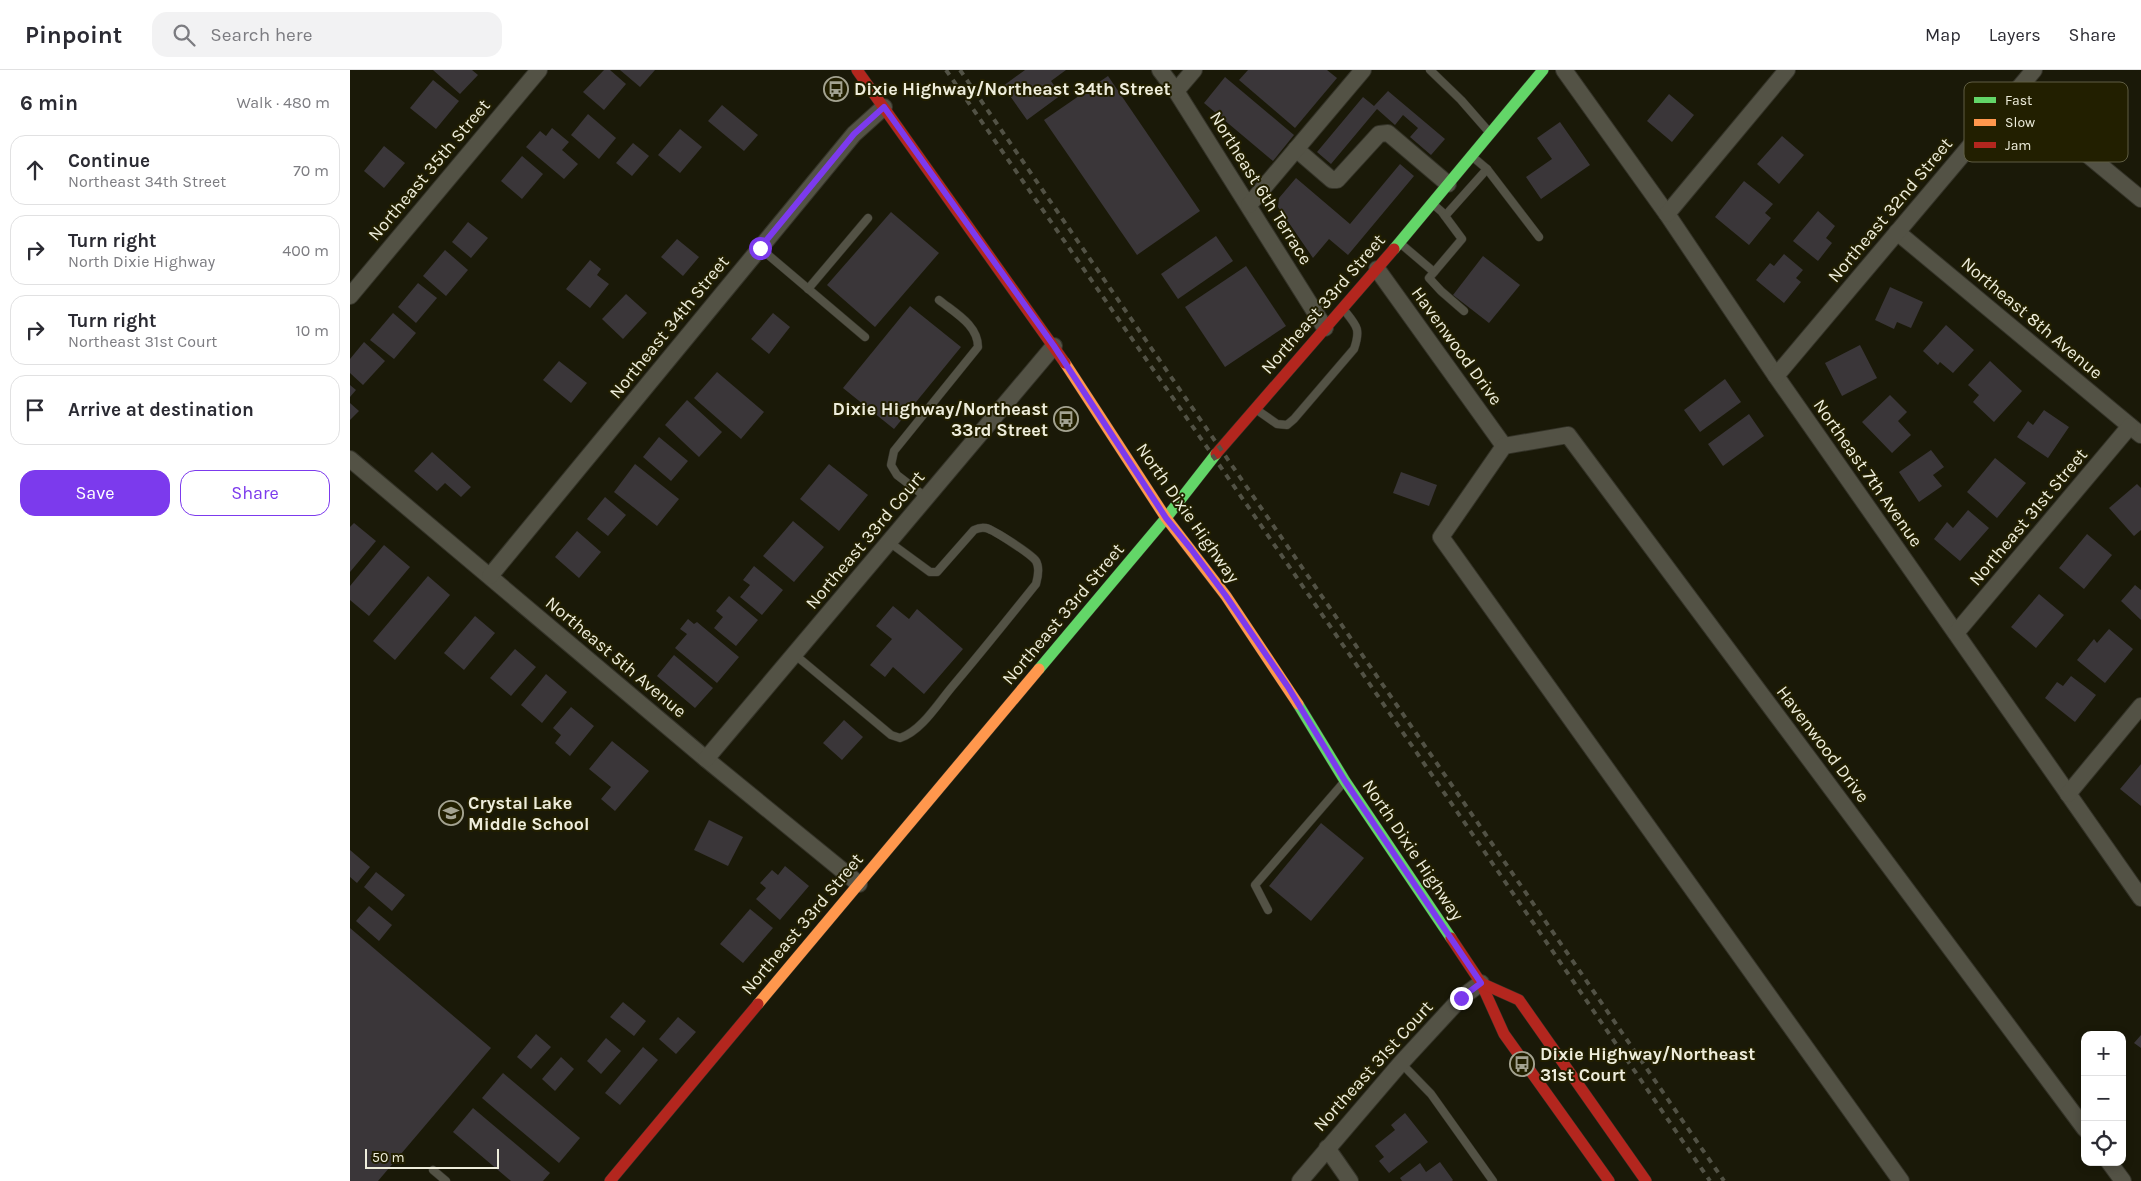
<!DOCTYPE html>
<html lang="en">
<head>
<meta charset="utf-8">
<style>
  :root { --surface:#fff; --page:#f2f2f3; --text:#2b2b33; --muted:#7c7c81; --line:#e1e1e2; --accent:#7c3aed }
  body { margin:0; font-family:Karla,sans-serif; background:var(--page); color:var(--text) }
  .controls { position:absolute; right:15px; bottom:15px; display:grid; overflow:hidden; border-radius:10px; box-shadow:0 2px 8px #0003 }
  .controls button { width:45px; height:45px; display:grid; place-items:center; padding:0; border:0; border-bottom:1px solid var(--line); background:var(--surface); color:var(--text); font:25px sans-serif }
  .scale { position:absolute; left:15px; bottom:12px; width:134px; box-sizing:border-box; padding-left:5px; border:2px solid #eeeddb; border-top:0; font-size:14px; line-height:18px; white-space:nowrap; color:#eeeddb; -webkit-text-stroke:4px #221f00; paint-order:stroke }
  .stop { position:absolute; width:15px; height:15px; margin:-11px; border:4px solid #7c3aed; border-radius:50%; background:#fff }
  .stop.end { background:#7c3aed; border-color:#fff; box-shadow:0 1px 5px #0008 }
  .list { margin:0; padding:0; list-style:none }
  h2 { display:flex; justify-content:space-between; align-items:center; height:65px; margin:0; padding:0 20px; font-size:21px }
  h2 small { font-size:16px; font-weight:400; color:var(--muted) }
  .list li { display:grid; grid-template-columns:32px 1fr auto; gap:15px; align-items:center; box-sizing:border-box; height:70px; margin:0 10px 10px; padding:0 10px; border:1px solid var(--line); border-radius:15px }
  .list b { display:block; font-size:19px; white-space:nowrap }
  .list p { margin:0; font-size:16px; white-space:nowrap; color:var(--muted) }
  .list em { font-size:16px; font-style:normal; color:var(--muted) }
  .actions { display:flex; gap:10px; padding:15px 20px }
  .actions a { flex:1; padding:11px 0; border:1px solid var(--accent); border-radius:15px; text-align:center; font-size:18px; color:var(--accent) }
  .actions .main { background:var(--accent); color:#fff }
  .icon { flex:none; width:28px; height:28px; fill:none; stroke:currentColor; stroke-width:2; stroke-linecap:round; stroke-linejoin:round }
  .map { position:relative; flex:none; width:1791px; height:1111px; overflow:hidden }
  header { display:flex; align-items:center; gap:30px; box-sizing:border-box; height:70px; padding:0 25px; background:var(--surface); border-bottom:1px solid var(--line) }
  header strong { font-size:24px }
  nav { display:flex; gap:28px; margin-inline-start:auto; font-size:18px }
  .search { width:350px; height:45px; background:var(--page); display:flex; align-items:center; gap:12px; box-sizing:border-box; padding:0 18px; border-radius:15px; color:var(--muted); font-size:19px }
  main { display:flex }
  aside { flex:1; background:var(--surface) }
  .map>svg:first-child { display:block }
  .building { fill:#3a3639 }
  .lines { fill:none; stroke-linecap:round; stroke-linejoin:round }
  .lane-casing { stroke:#343328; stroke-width:9 }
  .street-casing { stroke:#343328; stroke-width:18 }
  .fast-casing { stroke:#343328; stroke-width:12 }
  .slow-casing { stroke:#343328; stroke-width:12 }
  .jam-casing { stroke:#343328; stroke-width:12 }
  .lane { stroke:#535245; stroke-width:8 }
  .street { stroke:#535245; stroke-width:16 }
  .fast { stroke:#63d668; stroke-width:11 }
  .slow { stroke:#ff974d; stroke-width:11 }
  .jam { stroke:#b3261e; stroke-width:11 }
  .rail { stroke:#525245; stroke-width:4; stroke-dasharray:6 6; stroke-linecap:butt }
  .route { stroke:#7c3aed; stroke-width:6 }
  .labels { text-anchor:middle; stroke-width:4; stroke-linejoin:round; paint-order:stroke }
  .poi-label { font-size:18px; font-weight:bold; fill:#eeeddb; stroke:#221f00; text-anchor:start }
  .street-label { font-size:18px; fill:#eeeddb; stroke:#221f00 }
  .key { fill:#221f00; stroke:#5f5d42; stroke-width:1 }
  .key-label { font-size:14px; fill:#eeeddb }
</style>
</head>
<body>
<header>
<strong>Pinpoint</strong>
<div class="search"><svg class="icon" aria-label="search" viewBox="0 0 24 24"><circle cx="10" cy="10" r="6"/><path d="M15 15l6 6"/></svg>Search here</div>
<nav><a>Map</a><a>Layers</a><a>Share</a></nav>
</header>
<main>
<aside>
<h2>6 min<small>Walk · 480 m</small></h2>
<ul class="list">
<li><svg class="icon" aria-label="ahead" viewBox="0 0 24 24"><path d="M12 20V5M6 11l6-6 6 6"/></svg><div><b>Continue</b><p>Northeast 34th Street</p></div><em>70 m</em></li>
<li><svg class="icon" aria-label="right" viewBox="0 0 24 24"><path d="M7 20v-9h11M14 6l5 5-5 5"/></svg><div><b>Turn right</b><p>North Dixie Highway</p></div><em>400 m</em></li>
<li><svg class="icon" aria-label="right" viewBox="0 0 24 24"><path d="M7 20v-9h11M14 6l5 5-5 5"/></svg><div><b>Turn right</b><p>Northeast 31st Court</p></div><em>10 m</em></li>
<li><svg class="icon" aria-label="arrive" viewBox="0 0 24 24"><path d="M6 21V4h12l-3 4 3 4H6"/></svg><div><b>Arrive at destination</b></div></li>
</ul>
<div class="actions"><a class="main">Save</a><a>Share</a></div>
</aside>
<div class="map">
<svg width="1791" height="1111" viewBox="0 0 1791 1111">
  <rect width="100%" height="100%" fill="#1a1908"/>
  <g class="building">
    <path d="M 83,0 L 122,0 L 128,5 L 110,24 Z"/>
    <path d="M 254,0 L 260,0 L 276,14 L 254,40 L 233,22 Z"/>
    <path d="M 270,0 L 305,0 L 290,17 Z"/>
    <path d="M 675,0 L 716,0 L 701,11 L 711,25 L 677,50 L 653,16 Z"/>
    <path d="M 898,0 L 977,0 L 987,8 L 945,58 L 889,10 Z"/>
    <path d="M 758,6 L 850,141 L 787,185 L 694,50 Z"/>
    <path d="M 875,7 L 944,65 L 923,91 L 854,33 Z"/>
    <path d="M 83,10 L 109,31 L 86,59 L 60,38 Z"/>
    <path d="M 1038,21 L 1095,69 L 1081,85 L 1060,67 L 1068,58 L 1053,45 L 1045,55 L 1027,39 L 981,94 L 967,82 L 1013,27 L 1024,36 Z"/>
    <path d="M 1319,24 L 1344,45 L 1322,72 L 1297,51 Z"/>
    <path d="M 372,35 L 408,65 L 394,81 L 358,51 Z"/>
    <path d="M 238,44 L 266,68 L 249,89 L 221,65 Z"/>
    <path d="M 1210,52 L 1240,95 L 1191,129 L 1176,107 L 1202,89 L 1187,68 Z"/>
    <path d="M 202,58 L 219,72 L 212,80 L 228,94 L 214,109 L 176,77 L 190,61 L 196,66 Z"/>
    <path d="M 330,59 L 352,77 L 330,103 L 308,85 Z"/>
    <path d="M 1432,66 L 1454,85 L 1429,114 L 1407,94 Z"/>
    <path d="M 283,73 L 299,86 L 282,106 L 266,93 Z"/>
    <path d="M 34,76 L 55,93 L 34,118 L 14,101 Z"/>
    <path d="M 172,86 L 193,104 L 172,129 L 151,111 Z"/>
    <path d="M 1050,94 L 1064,106 L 998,185 L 979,169 L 963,188 L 928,137 L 929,128 L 946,108 L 1000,154 Z"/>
    <path d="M 1394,111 L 1423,134 L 1415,143 L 1421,148 L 1399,175 L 1365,147 Z"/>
    <path d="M 1468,141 L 1485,156 L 1476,168 L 1482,173 L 1468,191 L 1443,171 Z"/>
    <path d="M 541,142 L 589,183 L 525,257 L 477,215 Z"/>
    <path d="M 118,152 L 138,168 L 121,188 L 102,172 Z"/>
    <path d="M 866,166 L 883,191 L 828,229 L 811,204 Z"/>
    <path d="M 327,169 L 349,187 L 333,206 L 311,187 Z"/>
    <path d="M 95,180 L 118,200 L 96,226 L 73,206 Z"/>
    <path d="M 1434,184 L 1453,200 L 1446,208 L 1451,212 L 1434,233 L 1406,210 L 1420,193 L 1424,196 Z"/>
    <path d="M 1133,186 L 1170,215 L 1139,253 L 1103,225 Z"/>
    <path d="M 240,190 L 251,199 L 247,205 L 259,214 L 240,238 L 216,219 Z"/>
    <path d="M 896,196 L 936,256 L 875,297 L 835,237 Z"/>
    <path d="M 68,213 L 87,228 L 66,253 L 48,237 Z"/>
    <path d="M 1540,217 L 1573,232 L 1561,258 L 1547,252 L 1544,259 L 1525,250 Z"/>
    <path d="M 276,224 L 297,243 L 273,269 L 252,249 Z"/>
    <path d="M 560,236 L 611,277 L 544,359 L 493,318 Z"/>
    <path d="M 43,243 L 66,263 L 44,289 L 20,270 Z"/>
    <path d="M 423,243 L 440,257 L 419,284 L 401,269 Z"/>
    <path d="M 1596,255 L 1624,280 L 1603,303 L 1590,292 L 1588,295 L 1573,281 Z"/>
    <path d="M 14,272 L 35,291 L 13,315 L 0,303 L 0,289 Z"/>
    <path d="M 1510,275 L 1527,308 L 1492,326 L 1475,293 Z"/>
    <path d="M 209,291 L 237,313 L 221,333 L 193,310 Z"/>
    <path d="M 1640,291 L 1672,321 L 1644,352 L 1623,332 L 1629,325 L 1618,315 Z"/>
    <path d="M 367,302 L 414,342 L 391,369 L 344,328 Z"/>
    <path d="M 1375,309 L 1391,332 L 1350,362 L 1334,340 Z"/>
    <path d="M 0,315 L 6,320 L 0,327 Z"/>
    <path d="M 1540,325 L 1557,342 L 1548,351 L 1561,365 L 1542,383 L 1512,352 Z"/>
    <path d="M 337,330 L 372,362 L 349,387 L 315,355 Z"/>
    <path d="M 0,333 L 9,341 L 0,350 Z"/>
    <path d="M 1694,340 L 1719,357 L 1698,388 L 1667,367 L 1678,351 L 1683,355 Z"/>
    <path d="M 1399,344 L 1414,366 L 1373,396 L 1358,374 Z"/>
    <path d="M 309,367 L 338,391 L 321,411 L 293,387 Z"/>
    <path d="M 1581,380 L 1594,397 L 1583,405 L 1592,416 L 1569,432 L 1549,402 Z"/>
    <path d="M 82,382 L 121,417 L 111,427 L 95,413 L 87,421 L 64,401 Z"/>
    <path d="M 1645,388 L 1676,413 L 1647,448 L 1617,422 Z"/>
    <path d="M 285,394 L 329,429 L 307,456 L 264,422 Z"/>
    <path d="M 479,394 L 518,425 L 489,461 L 450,429 Z"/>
    <path d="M 1051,402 L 1087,415 L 1079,436 L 1043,423 Z"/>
    <path d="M 1787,414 L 1791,418 L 1791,460 L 1784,466 L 1759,438 Z"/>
    <path d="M 255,427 L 276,445 L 258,466 L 237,449 Z"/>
    <path d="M 1618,440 L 1639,458 L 1610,491 L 1584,469 L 1597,452 L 1603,458 Z"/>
    <path d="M 443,451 L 474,477 L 444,512 L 413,486 Z"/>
    <path d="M 4,453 L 26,471 L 0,502 L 0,457 Z"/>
    <path d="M 227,461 L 251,482 L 229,508 L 205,487 Z"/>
    <path d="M 1737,464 L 1762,485 L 1734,519 L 1709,498 Z"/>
    <path d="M 34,475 L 60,497 L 19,546 L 0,530 L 0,516 Z"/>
    <path d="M 404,496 L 433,520 L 412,545 L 390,527 L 400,515 L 393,510 Z"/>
    <path d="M 78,506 L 100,525 L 45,590 L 23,571 Z"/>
    <path d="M 1785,515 L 1791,520 L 1791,550 L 1771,531 Z"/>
    <path d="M 1689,524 L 1714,545 L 1686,578 L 1661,557 Z"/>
    <path d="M 379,526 L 408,550 L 386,576 L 364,558 L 373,547 L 366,541 Z"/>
    <path d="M 543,536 L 559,549 L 567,539 L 613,579 L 574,624 L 543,597 L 535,607 L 520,595 L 542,569 L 526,556 Z"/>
    <path d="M 125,546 L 145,563 L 114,600 L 94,583 Z"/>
    <path d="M 338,549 L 344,554 L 347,552 L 389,587 L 367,613 L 325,578 L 337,564 L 330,559 Z"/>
    <path d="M 1759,559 L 1783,579 L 1755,613 L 1727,590 L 1744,569 L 1747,573 Z"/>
    <path d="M 165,579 L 186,597 L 161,626 L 140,608 Z"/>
    <path d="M 324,585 L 363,618 L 345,638 L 307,606 Z"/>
    <path d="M 196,604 L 217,622 L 192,653 L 171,635 Z"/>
    <path d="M 1721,606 L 1746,625 L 1725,652 L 1695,628 L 1707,612 L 1713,616 Z"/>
    <path d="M 221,637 L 244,656 L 220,686 L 205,673 L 211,665 L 203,658 Z"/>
    <path d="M 494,650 L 513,667 L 492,690 L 473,673 Z"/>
    <path d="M 262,671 L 299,701 L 265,741 L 251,729 L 261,717 L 239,699 Z"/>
    <path d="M 1791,694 L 1791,736 L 1770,719 Z"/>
    <path d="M 359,750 L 393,767 L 378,796 L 344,780 Z"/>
    <path d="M 971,753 L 1014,788 L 961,851 L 919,816 Z"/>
    <path d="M 0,780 L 20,797 L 7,813 L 0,807 Z"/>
    <path d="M 435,796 L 459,816 L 430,850 L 406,829 L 416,818 L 410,813 L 422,800 L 428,805 Z"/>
    <path d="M 26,802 L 55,825 L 42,841 L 14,817 Z"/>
    <path d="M 19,836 L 42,855 L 29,871 L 6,851 Z"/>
    <path d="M 400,839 L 423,858 L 393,893 L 370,874 Z"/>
    <path d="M 0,858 L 141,978 L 28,1111 L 0,1111 Z"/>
    <path d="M 273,932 L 296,951 L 284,966 L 260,947 Z"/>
    <path d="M 328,947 L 346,962 L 326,984 L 309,969 Z"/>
    <path d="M 186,964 L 201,977 L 181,999 L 167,987 Z"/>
    <path d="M 1791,965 L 1791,978 L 1784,973 Z"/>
    <path d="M 256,968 L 271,981 L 251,1004 L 237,991 Z"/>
    <path d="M 293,977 L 308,990 L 270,1035 L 255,1023 Z"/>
    <path d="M 211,987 L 224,999 L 205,1021 L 192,1009 Z"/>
    <path d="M 153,1003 L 230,1068 L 209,1093 L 132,1028 Z"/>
    <path d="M 123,1038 L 200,1103 L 193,1111 L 161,1111 L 103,1062 Z"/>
    <path d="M 1055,1043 L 1078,1072 L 1039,1103 L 1029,1091 L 1034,1087 L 1025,1076 L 1045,1060 L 1041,1055 Z"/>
    <path d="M 1090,1092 L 1103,1110 L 1102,1111 L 1052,1111 L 1050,1108 L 1070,1093 L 1076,1102 Z"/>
  </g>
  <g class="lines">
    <defs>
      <g id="lane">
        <path d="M 1080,0 L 1111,30 L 1139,62"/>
        <path d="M 1137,99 L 1189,167"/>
        <path d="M 1083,134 L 1092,142 L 1112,169 L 1079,208 L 1091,221 L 1114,241"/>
        <path d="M 1095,146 L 1137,99 L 1124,88"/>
        <path d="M 1051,174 L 1084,202"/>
        <path d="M 410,178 L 515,267"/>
        <path d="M 458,219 L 518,148"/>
        <path d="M 907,340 L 927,354 L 937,355 L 944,349 L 1004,279 C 1011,259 1007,256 994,240"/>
        <path d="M 577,428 L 547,405 L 541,395 L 544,381 L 628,277 C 628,255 605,243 589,230"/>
        <path d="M 444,584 L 541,665 L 550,668 C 571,661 587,635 601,618 C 630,584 658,549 686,514 C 688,507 690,498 686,491 C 681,484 644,460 636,458 C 631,457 628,458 624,460 L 587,502 L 580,502 L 539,472"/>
        <path d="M 918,840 L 905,815 L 994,712"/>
        <path d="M 1051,993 L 1081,1024 L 1143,1111"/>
        <path d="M 83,1100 L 96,1111"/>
      </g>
      <g id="street">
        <path d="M 810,0 L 826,21 L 975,258"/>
        <path d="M 1214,0 L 1317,144 L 1426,306 L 1791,828"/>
        <path d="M 826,21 L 844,0"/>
        <path d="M 1664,24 L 1791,129"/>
        <path d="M 946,79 L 982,110 L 987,110 L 1029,64 L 1038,63 L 1098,114"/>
        <path d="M 899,135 L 1013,0"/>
        <path d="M 1317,144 L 1437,0"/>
        <path d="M 1547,162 L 1791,365"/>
        <path d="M 1027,199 L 1154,376"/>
        <path d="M 0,226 L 189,0"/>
        <path d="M 1426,306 L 1684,0"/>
        <path d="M 0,389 L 356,689 L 509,814"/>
        <path d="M 140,506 L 504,64 L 534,37"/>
        <path d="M 1606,563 L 1780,356"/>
        <path d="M 356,689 L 704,276"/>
        <path d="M 1718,724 L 1791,636"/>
        <path d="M 977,1078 L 1000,1111"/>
        <path d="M 1759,1092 L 1773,1111"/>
        <path d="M 950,1111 L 1051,993 L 1111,928 L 1131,913"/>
        <path d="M 1551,1111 L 1091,467 L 1154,376 L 1218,365 L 1735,1059"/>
      </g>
      <g id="fast">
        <path d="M 1044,179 L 1193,0"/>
        <path d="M 689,599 L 816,448 L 866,384"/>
        <path d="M 948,634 L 995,711 L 1101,868"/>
      </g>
      <g id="slow">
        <path d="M 715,293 L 816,448 L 876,526 L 948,634"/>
        <path d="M 408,934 L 689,599"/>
      </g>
      <g id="jam">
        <path d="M 507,0 L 715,293"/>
        <path d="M 866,384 L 1044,179"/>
        <path d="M 1101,868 L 1131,913 L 1154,964 L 1259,1111"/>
        <path d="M 1131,913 L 1169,930 L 1296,1111"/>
        <path d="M 260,1111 L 408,934"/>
      </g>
    </defs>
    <use href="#lane" class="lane-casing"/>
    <use href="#street" class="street-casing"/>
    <use href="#fast" class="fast-casing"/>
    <use href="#slow" class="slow-casing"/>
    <use href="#jam" class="jam-casing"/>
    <use href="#lane" class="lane"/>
    <use href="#street" class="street"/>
    <use href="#fast" class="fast"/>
    <use href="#slow" class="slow"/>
    <use href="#jam" class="jam"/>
    <g class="rail">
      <path d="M 596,0 L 908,451 L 1360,1111"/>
      <path d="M 610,0 L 1374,1111"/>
    </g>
  </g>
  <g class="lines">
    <path class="route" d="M 410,178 L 504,64 L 534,37 L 704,276 L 816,448 L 841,479 L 876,526 L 938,617 L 995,711 L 1131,913 L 1111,928"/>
  </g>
  <defs>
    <symbol id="bus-ring" viewBox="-11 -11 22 22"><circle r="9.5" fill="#221f00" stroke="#a4a391" stroke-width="1.5"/><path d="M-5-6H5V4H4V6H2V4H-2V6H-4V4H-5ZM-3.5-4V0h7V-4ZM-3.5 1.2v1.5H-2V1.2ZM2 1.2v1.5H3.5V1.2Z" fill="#a4a391"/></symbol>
    <symbol id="school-ring" viewBox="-11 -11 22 22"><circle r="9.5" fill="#221f00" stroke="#a4a391" stroke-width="1.5"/><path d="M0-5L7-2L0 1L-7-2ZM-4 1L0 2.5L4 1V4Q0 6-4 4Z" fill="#a4a391"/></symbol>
  </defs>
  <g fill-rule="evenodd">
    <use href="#bus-ring" x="472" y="5" width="28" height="28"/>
    <use href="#bus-ring" x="702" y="335" width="28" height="28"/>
    <use href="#school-ring" x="87" y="729" width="28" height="28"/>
    <use href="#bus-ring" x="1158" y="980" width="28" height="28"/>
  </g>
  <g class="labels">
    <g class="poi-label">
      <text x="504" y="25">Dixie Highway/Northeast 34th Street</text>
      <text x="698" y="345" text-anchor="end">Dixie Highway/Northeast<tspan x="698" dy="21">33rd Street</tspan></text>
      <text x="118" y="739">Crystal Lake<tspan x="118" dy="21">Middle School</tspan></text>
      <text x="1190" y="990">Dixie Highway/Northeast<tspan x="1190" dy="21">31st Court</tspan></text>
    </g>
    <g class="street-label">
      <text transform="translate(79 100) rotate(-50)" y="6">Northeast 35th Street</text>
      <text transform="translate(911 118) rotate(58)" y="6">Northeast 6th Terrace</text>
      <text transform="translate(1540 140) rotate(-50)" y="6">Northeast 32nd Street</text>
      <text transform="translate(973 234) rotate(-49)" y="6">Northeast 33rd Street</text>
      <text transform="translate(1682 248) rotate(40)" y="6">Northeast 8th Avenue</text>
      <text transform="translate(319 257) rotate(-51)" y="6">Northeast 34th Street</text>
      <text transform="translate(1107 276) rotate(54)" y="6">Havenwood Drive</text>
      <text transform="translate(1518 403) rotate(55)" y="6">Northeast 7th Avenue</text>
      <text transform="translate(838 443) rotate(55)" y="6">North Dixie Highway</text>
      <text transform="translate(1678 447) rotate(-50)" y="6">Northeast 31st Street</text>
      <text transform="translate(515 470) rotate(-50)" y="6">Northeast 33rd Court</text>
      <text transform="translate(713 544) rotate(-50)" y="6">Northeast 33rd Street</text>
      <text transform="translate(266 587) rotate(40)" y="6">Northeast 5th Avenue</text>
      <text transform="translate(1473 674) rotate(53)" y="6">Havenwood Drive</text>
      <text transform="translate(1063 780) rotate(56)" y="6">North Dixie Highway</text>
      <text transform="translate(452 854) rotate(-50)" y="6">Northeast 33rd Street</text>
      <text transform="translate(1023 996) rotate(-48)" y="6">Northeast 31st Court</text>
    </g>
  </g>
  <rect x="1614" y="12" width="164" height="80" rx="8" class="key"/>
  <rect x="1624" y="27" width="22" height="6" fill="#63d668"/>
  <rect x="1624" y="49" width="22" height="7" fill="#ff974d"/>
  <rect x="1624" y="72" width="22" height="6" fill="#b3261e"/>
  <g class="key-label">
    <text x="1655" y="35">Fast</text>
    <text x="1655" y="57">Slow</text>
    <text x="1655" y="80">Jam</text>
  </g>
</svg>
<div class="controls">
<button>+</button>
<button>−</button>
<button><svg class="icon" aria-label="locate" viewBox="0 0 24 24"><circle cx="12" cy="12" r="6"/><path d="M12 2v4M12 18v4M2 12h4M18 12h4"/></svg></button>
</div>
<div class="scale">50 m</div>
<div class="stop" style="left:410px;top:178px"></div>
<div class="stop end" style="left:1111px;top:928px"></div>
</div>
</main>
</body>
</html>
